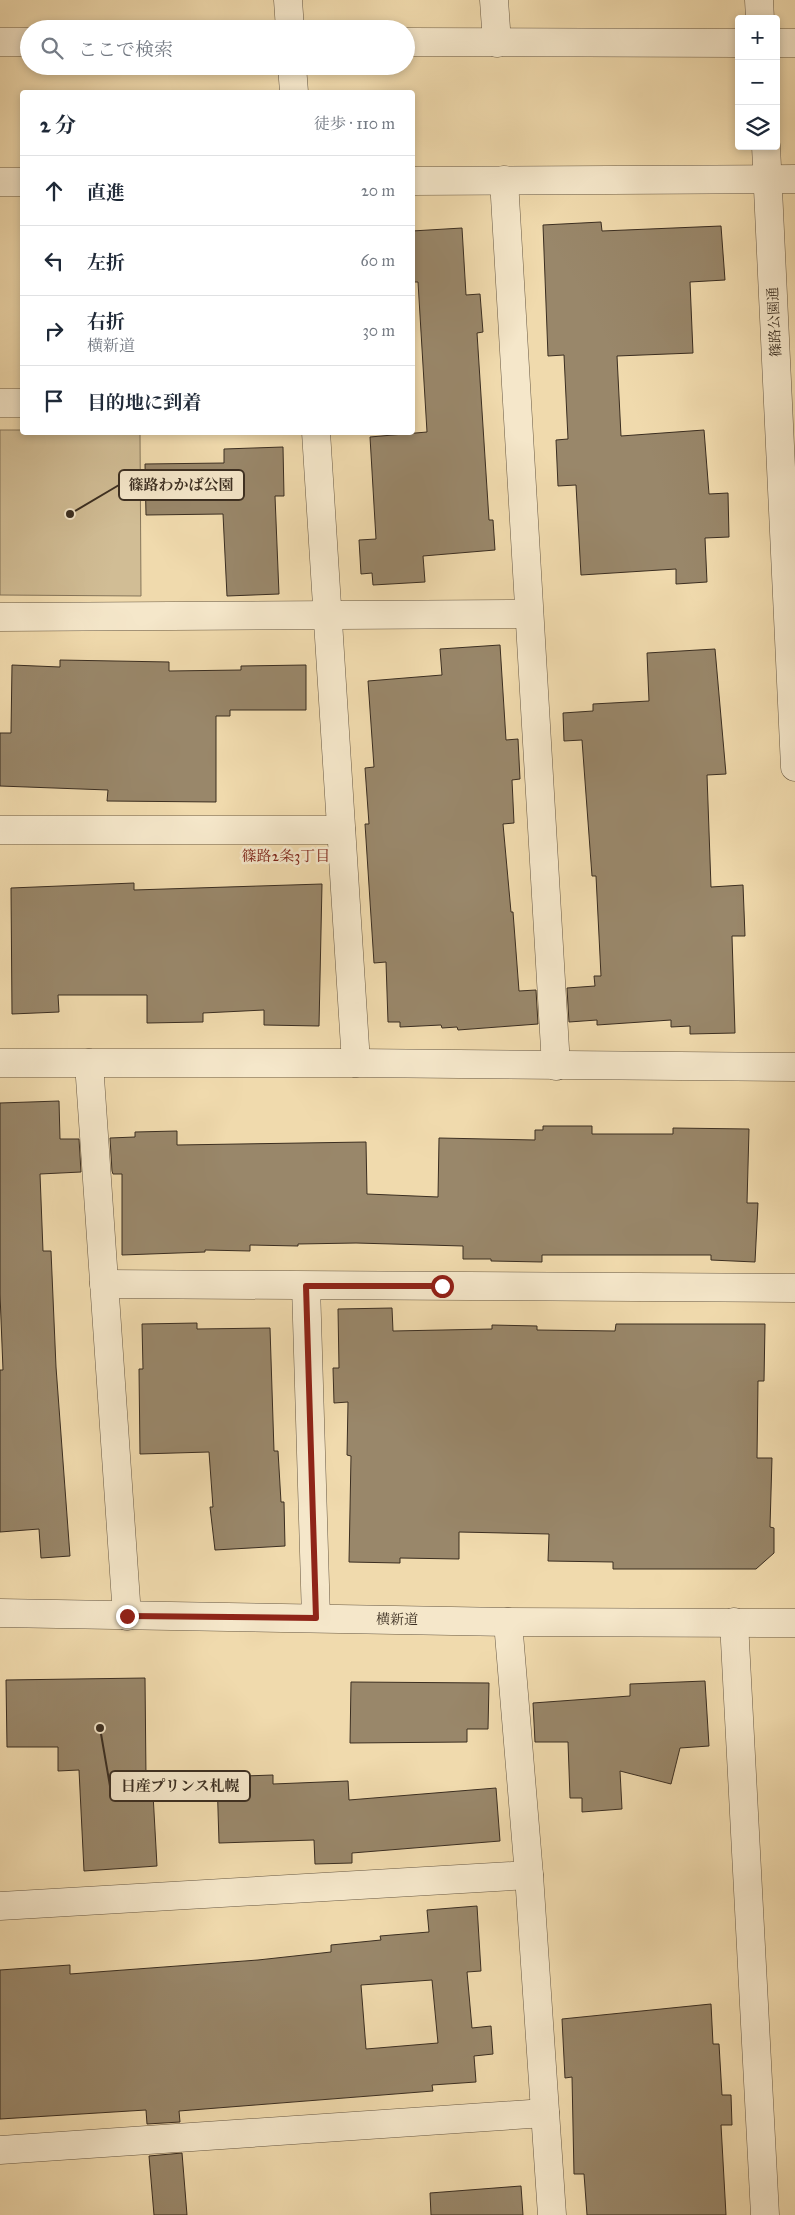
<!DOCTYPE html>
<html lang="ja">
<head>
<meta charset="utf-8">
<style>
  :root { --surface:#fff; --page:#f6f6f7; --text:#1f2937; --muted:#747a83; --line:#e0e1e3 }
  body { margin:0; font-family:"IM FELL Great Primer","Noto Serif JP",serif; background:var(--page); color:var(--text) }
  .controls { position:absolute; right:15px; top:15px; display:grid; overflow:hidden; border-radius:5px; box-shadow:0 2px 8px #0003 }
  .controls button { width:45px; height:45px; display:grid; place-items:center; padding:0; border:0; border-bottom:1px solid var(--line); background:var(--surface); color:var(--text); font:25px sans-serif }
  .stop { position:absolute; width:15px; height:15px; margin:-11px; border:4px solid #8f2418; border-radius:50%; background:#fff }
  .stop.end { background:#8f2418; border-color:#fff; box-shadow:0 1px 5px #0008 }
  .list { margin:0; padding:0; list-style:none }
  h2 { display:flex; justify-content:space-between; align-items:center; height:65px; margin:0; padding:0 20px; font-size:21px }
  h2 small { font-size:16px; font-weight:400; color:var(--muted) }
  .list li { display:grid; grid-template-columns:32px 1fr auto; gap:15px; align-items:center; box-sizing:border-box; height:70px; padding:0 20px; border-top:1px solid var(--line) }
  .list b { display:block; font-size:19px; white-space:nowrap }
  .list p { margin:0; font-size:16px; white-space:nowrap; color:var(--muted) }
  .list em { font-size:16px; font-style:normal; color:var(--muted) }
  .icon { flex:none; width:28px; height:28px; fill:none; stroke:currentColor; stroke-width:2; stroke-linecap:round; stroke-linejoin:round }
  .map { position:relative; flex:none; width:795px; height:2215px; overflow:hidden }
  .search { position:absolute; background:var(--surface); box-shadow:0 2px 8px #0003; left:20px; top:20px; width:395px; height:55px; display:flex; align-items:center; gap:12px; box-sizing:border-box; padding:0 18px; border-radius:28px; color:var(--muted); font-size:19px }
  .panel { position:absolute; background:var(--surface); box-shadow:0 2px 8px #0003; left:20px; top:90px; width:395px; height:345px; border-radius:5px }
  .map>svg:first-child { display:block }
  .green { fill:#d1bd95; stroke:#86765b }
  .building { fill:#99876a; stroke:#3b2e21; fill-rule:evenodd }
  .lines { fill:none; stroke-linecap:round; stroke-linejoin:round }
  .minor-casing { stroke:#685944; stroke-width:29 }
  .minor { stroke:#f5e7ca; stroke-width:28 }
  .route { stroke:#8f2418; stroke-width:6 }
  .labels { text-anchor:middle; stroke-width:5; stroke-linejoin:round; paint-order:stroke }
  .street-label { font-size:14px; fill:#3b2e21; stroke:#f5e7ca }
  .neighbourhood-label { font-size:15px; fill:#7a1f14; stroke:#f5e7ca }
  .leader { fill:none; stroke:#3b2e21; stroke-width:2 }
  .callout-dot { fill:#3b2e21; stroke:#f5e7ca; stroke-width:2 }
  .callout { fill:#f5e7ca; stroke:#3b2e21; stroke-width:2 }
  .callout-label { font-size:15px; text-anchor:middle; font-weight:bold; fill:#3b2e21 }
</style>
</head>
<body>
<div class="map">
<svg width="795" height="2215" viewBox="0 0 795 2215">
  <rect width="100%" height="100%" fill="#f0daad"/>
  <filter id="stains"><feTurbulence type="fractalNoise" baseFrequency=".004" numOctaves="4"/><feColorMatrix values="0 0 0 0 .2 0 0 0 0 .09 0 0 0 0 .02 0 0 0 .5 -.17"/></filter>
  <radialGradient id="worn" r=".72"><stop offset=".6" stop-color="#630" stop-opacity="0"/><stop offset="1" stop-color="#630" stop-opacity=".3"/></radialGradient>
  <path class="green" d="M 0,430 L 22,430 L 22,432 L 140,433 L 141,596 L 0,595 Z"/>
  <g class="building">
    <path d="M 601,222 L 602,231 L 721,226 L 725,280 L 690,282 L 693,353 L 617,356 L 621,436 L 704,430 L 709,494 L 728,493 L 729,537 L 705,538 L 707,582 L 676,584 L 676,569 L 581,575 L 576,485 L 558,486 L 556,440 L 568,439 L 564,355 L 548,356 L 543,225 Z"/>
    <path d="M 462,228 L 466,295 L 480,294 L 483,332 L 477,333 L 489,520 L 493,520 L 495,550 L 423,556 L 425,582 L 373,585 L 372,573 L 361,574 L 359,540 L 376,539 L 370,437 L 427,432 L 418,282 L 412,282 L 412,231 Z"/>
    <path d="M 283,447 L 284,496 L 275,496 L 279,594 L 227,596 L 223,514 L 146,515 L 145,464 L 224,463 L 224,449 Z"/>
    <path d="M 500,645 L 506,740 L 518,739 L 520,779 L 512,780 L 514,823 L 503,824 L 511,912 L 513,912 L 519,991 L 536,990 L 538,1024 L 458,1030 L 457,1027 L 442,1028 L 441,1025 L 400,1027 L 400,1022 L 388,1022 L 386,962 L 374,963 L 365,824 L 369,824 L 365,768 L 374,767 L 368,681 L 442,675 L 440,649 Z"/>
    <path d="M 715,649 L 726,774 L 707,775 L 711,887 L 743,885 L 745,936 L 732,936 L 735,1033 L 690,1034 L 690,1026 L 671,1027 L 671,1020 L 597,1025 L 597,1020 L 569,1022 L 567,988 L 595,986 L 594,976 L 601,976 L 596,876 L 592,876 L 582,740 L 564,741 L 563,713 L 593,711 L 593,704 L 649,701 L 647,653 Z"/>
    <path d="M 60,660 L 169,662 L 169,671 L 241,670 L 241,666 L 306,665 L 306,710 L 230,710 L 230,716 L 216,716 L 216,802 L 107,801 L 108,790 L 0,786 L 0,733 L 11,733 L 12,665 L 60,667 Z"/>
    <path d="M 134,883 L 134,890 L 322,884 L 319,1026 L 264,1025 L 264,1010 L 203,1013 L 203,1022 L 147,1023 L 147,995 L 58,995 L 59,1012 L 12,1014 L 11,888 Z"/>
    <path d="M 59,1101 L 60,1139 L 79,1139 L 81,1172 L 40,1174 L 43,1251 L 51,1251 L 56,1367 L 70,1556 L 41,1558 L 39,1529 L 0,1532 L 0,1370 L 3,1370 L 0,1294 L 0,1103 Z"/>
    <path d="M 543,1126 L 592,1126 L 592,1134 L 673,1134 L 673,1128 L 749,1129 L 747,1203 L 758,1203 L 755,1262 L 711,1260 L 711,1255 L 542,1255 L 542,1262 L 491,1261 L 491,1259 L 463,1259 L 463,1246 L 356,1243 L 298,1244 L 298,1246 L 250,1245 L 250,1251 L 205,1250 L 205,1252 L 122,1255 L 122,1174 L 113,1174 L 112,1171 L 110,1138 L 135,1137 L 135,1132 L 177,1131 L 177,1145 L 366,1142 L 367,1194 L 438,1197 L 439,1138 L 535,1140 L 535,1130 L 543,1130 Z"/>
    <path d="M 392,1308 L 393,1331 L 492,1329 L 492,1325 L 537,1326 L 537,1330 L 615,1331 L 616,1324 L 765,1324 L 764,1381 L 758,1381 L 757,1458 L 772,1458 L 770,1527 L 774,1528 L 774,1553 L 756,1569 L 613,1569 L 613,1562 L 548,1561 L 549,1534 L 459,1532 L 459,1559 L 400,1558 L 400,1563 L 349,1562 L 351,1456 L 347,1455 L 348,1402 L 334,1403 L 333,1368 L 339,1368 L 338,1309 Z"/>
    <path d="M 197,1323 L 197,1329 L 270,1328 L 274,1451 L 278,1451 L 281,1502 L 284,1502 L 285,1546 L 215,1550 L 210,1507 L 213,1507 L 209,1452 L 140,1454 L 139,1369 L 143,1369 L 142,1324 Z"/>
    <path d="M 145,1678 L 146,1777 L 152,1776 L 157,1866 L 84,1871 L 79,1770 L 58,1771 L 58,1747 L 7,1747 L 6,1680 Z"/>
    <path d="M 705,1681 L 709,1746 L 680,1748 L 671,1784 L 620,1771 L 622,1809 L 582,1812 L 582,1798 L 570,1798 L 568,1742 L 535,1742 L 533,1703 L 630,1696 L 630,1684 Z"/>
    <path d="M 351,1682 L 489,1683 L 488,1729 L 467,1729 L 467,1742 L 350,1743 Z"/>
    <path d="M 273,1775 L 273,1784 L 348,1781 L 349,1800 L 496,1788 L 500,1841 L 352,1853 L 352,1863 L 315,1864 L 314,1840 L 219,1843 L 217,1777 Z"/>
    <path d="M 477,1906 L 481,1971 L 467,1972 L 472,2028 L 491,2026 L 493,2054 L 474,2056 L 476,2082 L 432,2085 L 433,2091 L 179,2111 L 180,2122 L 147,2124 L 146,2110 L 0,2119 L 0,1970 L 70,1965 L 70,1974 L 258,1960 L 331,1952 L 331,1945 L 381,1940 L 380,1936 L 429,1932 L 427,1910 ZM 432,1980 L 438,2043 L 366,2049 L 361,1985 Z"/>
    <path d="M 711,2004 L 713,2044 L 719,2044 L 722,2095 L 731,2095 L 732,2125 L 721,2125 L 726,2215 L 587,2215 L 584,2174 L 574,2174 L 572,2077 L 565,2078 L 562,2019 Z"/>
    <path d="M 182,2153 L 187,2215 L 154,2215 L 149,2156 Z"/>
    <path d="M 521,2186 L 523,2215 L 431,2215 L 430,2193 Z"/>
  </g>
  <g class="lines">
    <defs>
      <g id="minor">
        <path d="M 288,0 L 290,29"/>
        <path d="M 494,0 L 497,43"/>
        <path d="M 759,0 L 760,19"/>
        <path d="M 0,42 L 29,42"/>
        <path d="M 406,42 L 739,43"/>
        <path d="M 776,43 L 795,43"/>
        <path d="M 292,66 L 294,92"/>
        <path d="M 766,146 L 795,767"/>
        <path d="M 504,180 L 556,1066"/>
        <path d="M 412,181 L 795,179"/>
        <path d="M 0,182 L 22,182"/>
        <path d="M 0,403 L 22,403"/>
        <path d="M 316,432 L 356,1063"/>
        <path d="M 0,617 L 529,614"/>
        <path d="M 0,830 L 341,830"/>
        <path d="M 0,1063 L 356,1063 L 795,1067"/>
        <path d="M 89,1063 L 127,1616"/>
        <path d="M 104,1284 L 795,1288"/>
        <path d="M 306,1286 L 316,1618"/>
        <path d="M 0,1613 L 508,1622 L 795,1623"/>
        <path d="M 508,1622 L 529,1875 L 552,2215"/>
        <path d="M 734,1622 L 765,2215"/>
        <path d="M 0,1906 L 529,1875"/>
        <path d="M 0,2150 L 545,2113"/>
      </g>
    </defs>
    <use href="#minor" class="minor-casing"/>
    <use href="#minor" class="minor"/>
  </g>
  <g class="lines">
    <path class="route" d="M 127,1616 L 316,1618 L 306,1286 L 442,1286"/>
  </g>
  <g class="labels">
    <g class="street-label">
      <text transform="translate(774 322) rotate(-93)" y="5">篠路公園通</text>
      <text transform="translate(397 1619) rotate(1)" y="5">横新道</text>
    </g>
    <g class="neighbourhood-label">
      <text x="286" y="861">篠路2条3丁目</text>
    </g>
  </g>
  <path class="leader" d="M70 514L119 485M100 1728L110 1786"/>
  <g class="callout-dot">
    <circle cx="70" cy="514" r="5"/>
    <circle cx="100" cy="1728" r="5"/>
  </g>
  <g class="callout">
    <rect x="119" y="470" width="125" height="30" rx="5"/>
    <rect x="110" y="1771" width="140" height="30" rx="5"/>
  </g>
  <g class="callout-label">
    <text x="181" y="490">篠路わかば公園</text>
    <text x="180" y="1791">日産プリンス札幌</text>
  </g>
  <rect width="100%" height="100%" filter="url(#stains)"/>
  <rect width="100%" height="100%" fill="url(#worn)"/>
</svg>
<div class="controls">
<button>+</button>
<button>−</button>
<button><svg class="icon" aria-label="layers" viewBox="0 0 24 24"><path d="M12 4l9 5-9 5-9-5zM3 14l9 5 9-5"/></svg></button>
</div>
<div class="stop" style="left:442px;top:1286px"></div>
<div class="stop end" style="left:127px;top:1616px"></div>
<div class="search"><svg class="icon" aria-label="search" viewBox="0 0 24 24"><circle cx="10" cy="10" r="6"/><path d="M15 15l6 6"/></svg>ここで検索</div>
<section class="panel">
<h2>2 分<small>徒歩 · 110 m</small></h2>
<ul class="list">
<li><svg class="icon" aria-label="ahead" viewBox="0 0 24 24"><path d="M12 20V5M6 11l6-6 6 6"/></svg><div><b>直進</b></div><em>20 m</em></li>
<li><svg class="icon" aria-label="left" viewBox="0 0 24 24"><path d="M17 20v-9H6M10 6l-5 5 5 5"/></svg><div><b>左折</b></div><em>60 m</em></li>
<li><svg class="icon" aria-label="right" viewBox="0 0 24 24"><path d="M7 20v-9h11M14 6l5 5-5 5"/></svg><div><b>右折</b><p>横新道</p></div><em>30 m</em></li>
<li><svg class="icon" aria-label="arrive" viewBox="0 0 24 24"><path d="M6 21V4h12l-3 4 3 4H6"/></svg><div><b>目的地に到着</b></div></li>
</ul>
</section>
</div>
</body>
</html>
